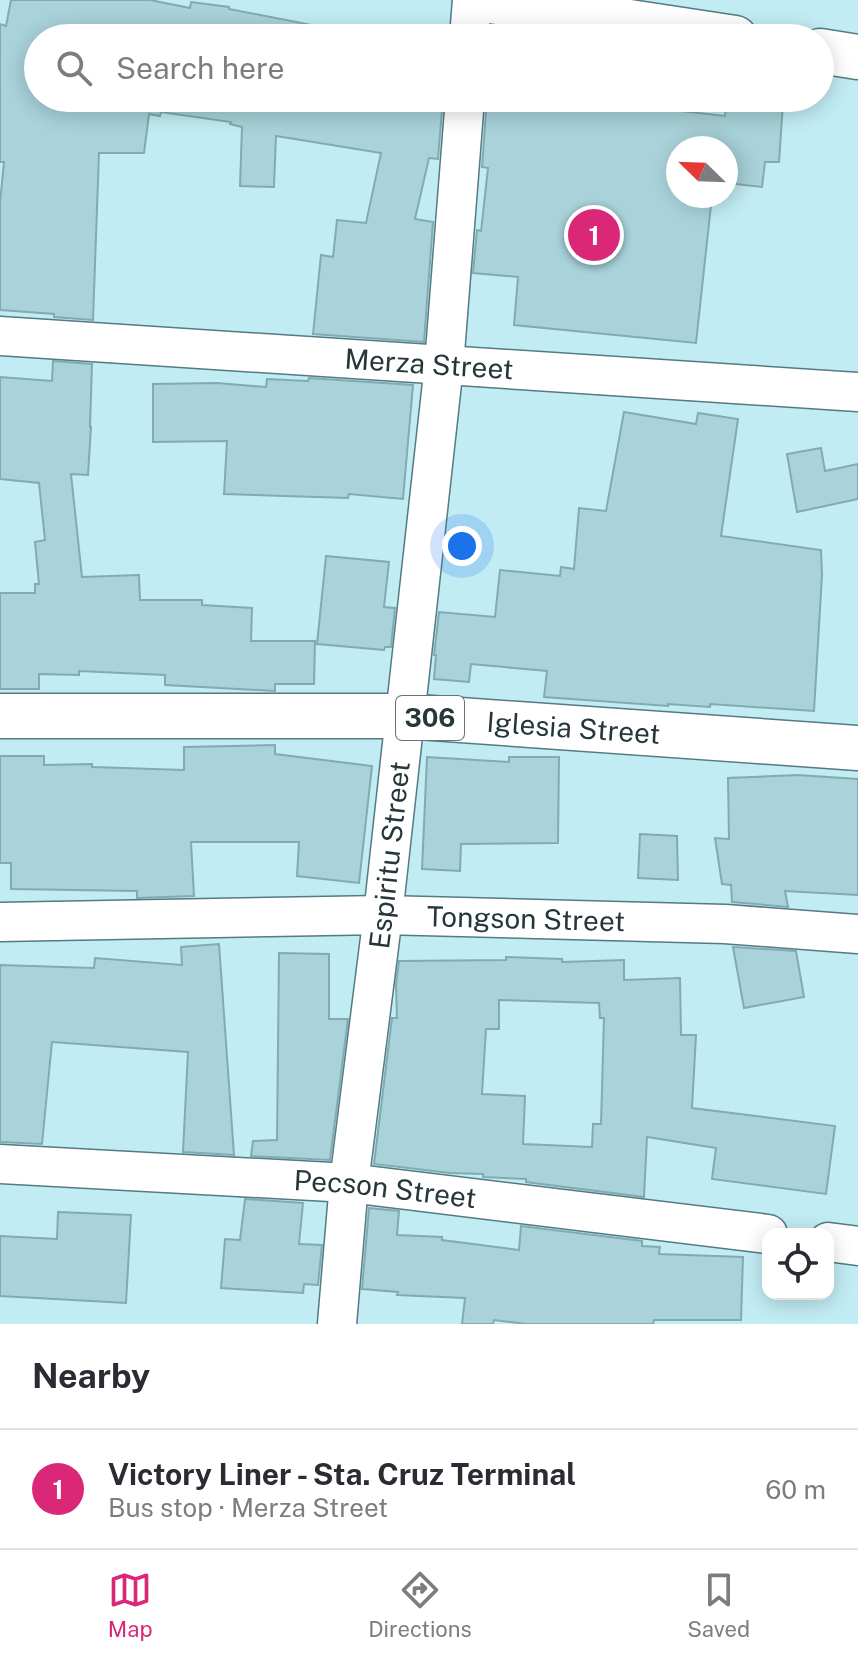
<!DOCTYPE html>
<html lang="en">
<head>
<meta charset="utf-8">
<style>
  :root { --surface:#fff; --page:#f7f7f7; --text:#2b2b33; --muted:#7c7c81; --line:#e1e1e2; --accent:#db2777 }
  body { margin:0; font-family:"Public Sans",sans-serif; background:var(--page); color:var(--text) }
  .controls { position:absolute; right:24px; bottom:24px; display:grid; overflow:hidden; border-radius:16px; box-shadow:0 4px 20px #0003 }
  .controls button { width:72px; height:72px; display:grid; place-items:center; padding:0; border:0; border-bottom:2px solid var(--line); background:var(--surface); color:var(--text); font:40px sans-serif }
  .compass { position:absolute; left:666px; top:136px; width:72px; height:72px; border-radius:50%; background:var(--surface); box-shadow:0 4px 20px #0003; rotate:293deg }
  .you { position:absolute; left:462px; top:546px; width:28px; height:28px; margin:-20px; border:6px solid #fff; border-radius:50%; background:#1a73e8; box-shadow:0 0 0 12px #1a73e833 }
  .badge { display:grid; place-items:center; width:52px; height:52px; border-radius:50%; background:var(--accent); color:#fff; font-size:26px; font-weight:700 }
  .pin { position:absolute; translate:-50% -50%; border:4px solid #fff; box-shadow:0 2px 8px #0006 }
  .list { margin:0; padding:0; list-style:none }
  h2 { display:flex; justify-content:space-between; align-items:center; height:104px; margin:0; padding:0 32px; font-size:34px }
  h2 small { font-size:26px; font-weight:400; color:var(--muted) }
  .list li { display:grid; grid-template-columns:52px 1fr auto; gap:24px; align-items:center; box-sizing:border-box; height:120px; padding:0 32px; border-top:2px solid var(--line) }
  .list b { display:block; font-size:30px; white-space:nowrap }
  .list p { margin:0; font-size:26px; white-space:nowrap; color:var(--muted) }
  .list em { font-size:26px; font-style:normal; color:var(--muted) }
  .icon { flex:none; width:44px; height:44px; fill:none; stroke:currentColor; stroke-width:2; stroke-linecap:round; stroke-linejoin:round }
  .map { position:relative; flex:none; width:858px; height:1324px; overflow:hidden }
  .search { position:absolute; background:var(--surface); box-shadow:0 4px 20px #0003; left:24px; right:24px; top:24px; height:88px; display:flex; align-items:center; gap:20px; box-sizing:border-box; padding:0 28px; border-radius:44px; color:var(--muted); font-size:30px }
  .sheet { height:224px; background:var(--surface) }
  nav { display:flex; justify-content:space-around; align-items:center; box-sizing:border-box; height:112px; border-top:2px solid var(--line); background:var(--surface); font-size:22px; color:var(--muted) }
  nav a { display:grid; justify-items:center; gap:4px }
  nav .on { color:var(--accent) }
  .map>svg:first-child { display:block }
  .building { fill:#a9d2da; stroke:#82aab1; stroke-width:2; fill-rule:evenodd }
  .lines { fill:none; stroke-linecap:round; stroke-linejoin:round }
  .minor-casing { stroke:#547a82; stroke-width:41 }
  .primary-casing { stroke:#547a82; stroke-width:47 }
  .minor { stroke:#fff; stroke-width:38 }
  .primary { stroke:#fff; stroke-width:44 }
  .labels { text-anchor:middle; stroke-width:8; stroke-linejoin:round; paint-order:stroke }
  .shield { fill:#fff; stroke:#677375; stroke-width:2 }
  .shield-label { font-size:26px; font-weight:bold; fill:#26373a }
  .street-label { font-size:28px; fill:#26373a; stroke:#fff }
</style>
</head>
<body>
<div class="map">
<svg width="858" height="1324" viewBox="0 0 858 1324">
  <rect width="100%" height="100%" fill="#c2ecf4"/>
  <g class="building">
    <path d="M 11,0 L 150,0 L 190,8 L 191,2 L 229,7 L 229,9 L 322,27 L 321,38 L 38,38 L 38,98 L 443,98 L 438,159 L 429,158 L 415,219 L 433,222 L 424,342 L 313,334 L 321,255 L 333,257 L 337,220 L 366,223 L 381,153 L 276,136 L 274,187 L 240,186 L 242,127 L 230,124 L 231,122 L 161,112 L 160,116 L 149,114 L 144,153 L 99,153 L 93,320 L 54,317 L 54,314 L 0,310 L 0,203 L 4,162 L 0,162 L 0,24 L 6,26 Z"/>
    <path d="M 487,98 L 523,98 L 607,106 L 608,98 L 656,98 L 655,108 L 725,116 L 727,98 L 772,98 L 772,103 L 783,103 L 779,162 L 765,162 L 762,187 L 726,183 L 726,148 L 678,148 L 678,196 L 712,196 L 696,343 L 514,325 L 518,277 L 473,273 L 477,230 L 481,231 L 488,168 L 482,167 Z"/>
    <path d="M 53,361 L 92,364 L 90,427 L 91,427 L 88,475 L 71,474 L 82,577 L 139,575 L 140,600 L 202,600 L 202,605 L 252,608 L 251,641 L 315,641 L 314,684 L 275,684 L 275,691 L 165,685 L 165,675 L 79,671 L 79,675 L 39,674 L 39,689 L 0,689 L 0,593 L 35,593 L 35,584 L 39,584 L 35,542 L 45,540 L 39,483 L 0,479 L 0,377 L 52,381 Z"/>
    <path d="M 309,378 L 413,385 L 403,499 L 349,494 L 348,498 L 224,494 L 227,441 L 153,442 L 153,384 L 217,383 L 266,387 L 267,379 L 308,381 Z"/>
    <path d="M 624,412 L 696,424 L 698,413 L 738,419 L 721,536 L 821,550 L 822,575 L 814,711 L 710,704 L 710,707 L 668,704 L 668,706 L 544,697 L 547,671 L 471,664 L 469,682 L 434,679 L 436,655 L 434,655 L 439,612 L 495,617 L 500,570 L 560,576 L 561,567 L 574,569 L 579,508 L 606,511 Z"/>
    <path d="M 821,448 L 825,471 L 858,464 L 858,499 L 797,512 L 787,454 Z"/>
    <path d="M 326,556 L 389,562 L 384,607 L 395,608 L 391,647 L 385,647 L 384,650 L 317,644 Z"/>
    <path d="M 275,745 L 275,754 L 372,766 L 359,883 L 297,876 L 299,842 L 191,842 L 194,896 L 137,898 L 137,891 L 11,889 L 11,863 L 0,863 L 0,756 L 44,756 L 44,765 L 92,764 L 92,767 L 184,770 L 184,747 Z"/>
    <path d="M 427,757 L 509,762 L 509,757 L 559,757 L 558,843 L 461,844 L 460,871 L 422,869 Z"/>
    <path d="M 798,775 L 858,779 L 858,895 L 785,891 L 788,907 L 732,902 L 731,885 L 722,884 L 715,838 L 729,839 L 728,778 Z"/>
    <path d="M 640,834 L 677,836 L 678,880 L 638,878 Z"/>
    <path d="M 219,944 L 234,1155 L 183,1152 L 188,1052 L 52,1042 L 42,1144 L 0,1142 L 0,965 L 94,968 L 95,958 L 182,965 L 181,947 Z"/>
    <path d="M 733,947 L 796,951 L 804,997 L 744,1008 Z"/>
    <path d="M 279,953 L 329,954 L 329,1019 L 348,1019 L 330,1160 L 251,1156 L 253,1141 L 277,1140 Z"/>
    <path d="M 506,957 L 562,959 L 562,962 L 624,960 L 624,980 L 680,978 L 681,1035 L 696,1035 L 692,1108 L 835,1126 L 826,1194 L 712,1179 L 716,1148 L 647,1137 L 644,1197 L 526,1182 L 526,1179 L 483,1177 L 483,1174 L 450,1173 L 374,1164 L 392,1018 L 397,1018 L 396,984 L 399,961 L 506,960 ZM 499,1000 L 599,1003 L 600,1018 L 604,1018 L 601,1124 L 593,1124 L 592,1147 L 523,1144 L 525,1096 L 482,1094 L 486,1029 L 499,1029 Z"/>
    <path d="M 245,1199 L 303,1203 L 299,1244 L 322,1245 L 318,1285 L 304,1284 L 303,1293 L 221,1288 L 225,1239 L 240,1240 Z"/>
    <path d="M 369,1208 L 399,1211 L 397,1235 L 442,1237 L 442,1240 L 519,1250 L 521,1226 L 642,1241 L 642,1246 L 660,1247 L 659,1254 L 743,1257 L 741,1320 L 654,1320 L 653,1324 L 526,1324 L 494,1320 L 493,1324 L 462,1324 L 465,1298 L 397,1295 L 398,1292 L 362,1289 Z"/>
    <path d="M 58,1212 L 131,1215 L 126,1303 L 0,1296 L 0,1236 L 57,1239 Z"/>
  </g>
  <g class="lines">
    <defs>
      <g id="minor">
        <path d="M 469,38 L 472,0"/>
        <path id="s1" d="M 0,336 L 858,392"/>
        <path id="s2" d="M 0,922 L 383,915 L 725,924 L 858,934"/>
        <path id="s3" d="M 0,1164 L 349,1183 L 768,1234"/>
        <path d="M 828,1242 L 858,1246"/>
        <path id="s4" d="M 337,1324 L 349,1183 L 383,915 L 444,365 L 465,98"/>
      </g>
      <g id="primary">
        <path d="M 484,0 L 735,38"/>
        <path d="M 820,51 L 858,57"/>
        <path id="s5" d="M 0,716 L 404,716 L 858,748"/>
      </g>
    </defs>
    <use href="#minor" class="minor-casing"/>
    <use href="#primary" class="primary-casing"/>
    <use href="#minor" class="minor"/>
    <use href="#primary" class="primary"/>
  </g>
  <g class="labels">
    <rect class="shield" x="396" y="696" width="68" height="44" rx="6"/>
    <g class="shield-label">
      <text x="430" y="727">306</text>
    </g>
    <g class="street-label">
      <text dy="10" stroke="none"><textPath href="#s1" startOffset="430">Merza Street</textPath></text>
      <text dy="10" stroke="none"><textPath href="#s5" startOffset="574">Iglesia Street</textPath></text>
      <text dy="10" stroke="none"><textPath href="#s4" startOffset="472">Espiritu Street</textPath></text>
      <text dy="10" stroke="none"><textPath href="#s2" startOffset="526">Tongson Street</textPath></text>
      <text dy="10" stroke="none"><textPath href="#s3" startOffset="386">Pecson Street</textPath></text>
    </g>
  </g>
</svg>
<div class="controls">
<button><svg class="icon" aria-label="locate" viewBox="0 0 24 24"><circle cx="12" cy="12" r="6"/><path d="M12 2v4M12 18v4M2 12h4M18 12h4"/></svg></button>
</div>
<svg class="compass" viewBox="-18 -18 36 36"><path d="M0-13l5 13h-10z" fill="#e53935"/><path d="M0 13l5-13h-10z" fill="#7c7c81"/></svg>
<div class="you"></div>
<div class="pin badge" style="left:594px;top:235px">1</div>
<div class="search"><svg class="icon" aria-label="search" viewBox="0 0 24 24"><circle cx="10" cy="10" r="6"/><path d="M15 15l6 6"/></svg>Search here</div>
</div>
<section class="sheet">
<h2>Nearby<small></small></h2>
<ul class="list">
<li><span class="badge">1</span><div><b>Victory Liner - Sta. Cruz Terminal</b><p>Bus stop · Merza Street</p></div><em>60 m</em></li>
</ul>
</section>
<nav>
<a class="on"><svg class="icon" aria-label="map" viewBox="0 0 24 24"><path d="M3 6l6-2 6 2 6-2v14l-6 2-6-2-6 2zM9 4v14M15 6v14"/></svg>Map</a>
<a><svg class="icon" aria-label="directions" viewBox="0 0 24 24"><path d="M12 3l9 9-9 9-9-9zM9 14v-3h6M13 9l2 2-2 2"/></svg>Directions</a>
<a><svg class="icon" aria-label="saved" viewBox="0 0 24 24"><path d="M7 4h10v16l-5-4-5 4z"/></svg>Saved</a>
</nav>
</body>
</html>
